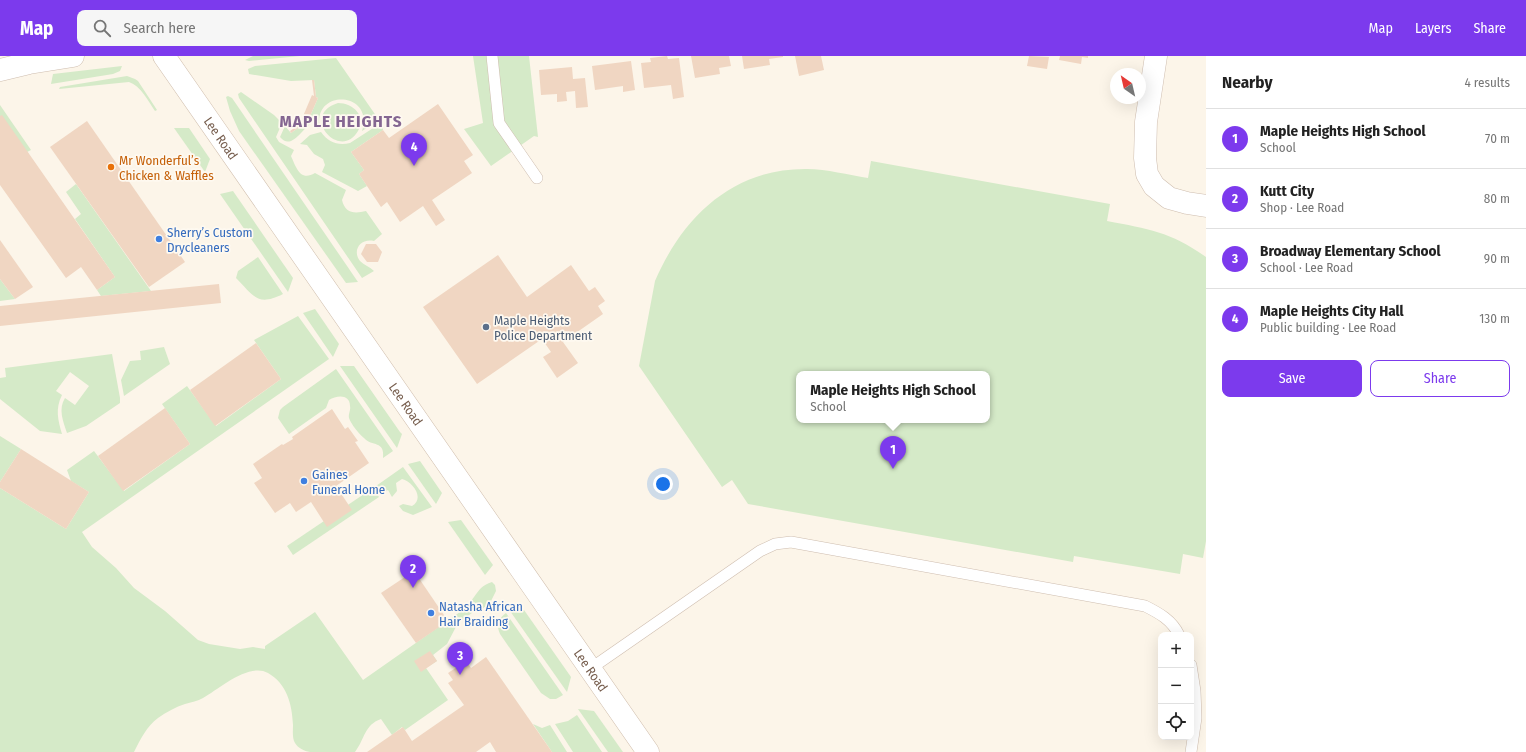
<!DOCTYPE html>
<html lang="en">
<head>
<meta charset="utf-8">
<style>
  :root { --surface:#fff; --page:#f6f6f6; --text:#222; --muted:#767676; --line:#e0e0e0; --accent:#7c3aed }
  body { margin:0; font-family:"Fira Sans Condensed",sans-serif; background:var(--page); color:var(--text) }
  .controls { position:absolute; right:12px; bottom:12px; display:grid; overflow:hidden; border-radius:8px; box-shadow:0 4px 16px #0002 }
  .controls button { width:36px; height:36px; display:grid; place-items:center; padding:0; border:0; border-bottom:1px solid var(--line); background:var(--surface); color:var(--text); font:20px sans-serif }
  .compass { position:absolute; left:1110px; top:12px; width:36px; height:36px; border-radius:50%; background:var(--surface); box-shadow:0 4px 16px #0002; rotate:326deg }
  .you { position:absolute; left:663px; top:428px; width:14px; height:14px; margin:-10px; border:3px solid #fff; border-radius:50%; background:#1a73e8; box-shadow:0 0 0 6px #1a73e833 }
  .badge { display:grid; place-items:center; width:26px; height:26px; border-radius:50%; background:var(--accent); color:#fff; font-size:13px; font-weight:700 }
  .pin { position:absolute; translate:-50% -33px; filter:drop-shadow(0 1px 2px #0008) }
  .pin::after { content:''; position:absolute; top:21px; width:14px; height:12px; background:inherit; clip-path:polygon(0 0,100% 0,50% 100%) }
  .popup { position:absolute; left:796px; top:315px; width:194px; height:52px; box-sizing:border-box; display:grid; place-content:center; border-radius:8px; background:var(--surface); filter:drop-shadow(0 1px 3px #0005); font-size:13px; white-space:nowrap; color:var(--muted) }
  .popup b { font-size:15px; color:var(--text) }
  .popup::after { content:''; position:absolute; left:50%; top:100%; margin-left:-8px; border:8px solid transparent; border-top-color:var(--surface) }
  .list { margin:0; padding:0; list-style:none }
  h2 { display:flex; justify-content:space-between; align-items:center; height:52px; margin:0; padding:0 16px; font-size:17px }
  h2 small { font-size:13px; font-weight:400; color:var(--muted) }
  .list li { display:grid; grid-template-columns:26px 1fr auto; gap:12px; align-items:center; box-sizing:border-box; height:60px; padding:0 16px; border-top:1px solid var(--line) }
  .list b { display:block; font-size:15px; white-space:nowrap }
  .list p { margin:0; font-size:13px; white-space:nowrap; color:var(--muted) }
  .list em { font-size:13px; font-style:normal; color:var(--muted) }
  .actions { display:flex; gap:8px; padding:12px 16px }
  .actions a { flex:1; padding:9px 0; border:1px solid var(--accent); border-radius:8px; text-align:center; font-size:14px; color:var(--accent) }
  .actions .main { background:var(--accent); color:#fff }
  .icon { flex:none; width:22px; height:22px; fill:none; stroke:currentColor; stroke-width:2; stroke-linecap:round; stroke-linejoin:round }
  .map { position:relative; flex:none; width:1206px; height:696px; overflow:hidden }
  header { display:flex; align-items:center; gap:24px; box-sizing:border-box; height:56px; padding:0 20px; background:var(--accent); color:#fff }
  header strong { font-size:19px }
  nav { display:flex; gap:22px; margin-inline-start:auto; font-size:14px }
  .search { width:280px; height:36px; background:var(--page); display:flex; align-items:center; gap:10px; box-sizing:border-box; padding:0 14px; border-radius:8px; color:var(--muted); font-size:15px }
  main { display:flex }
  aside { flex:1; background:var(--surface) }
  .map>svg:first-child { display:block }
  .green { fill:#d5eac8; fill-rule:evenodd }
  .building { fill:#f0d6c2 }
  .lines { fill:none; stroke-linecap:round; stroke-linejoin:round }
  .service-casing { stroke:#cebdaf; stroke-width:12 }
  .minor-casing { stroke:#cebdaf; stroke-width:23 }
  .tertiary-casing { stroke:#cebdaf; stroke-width:23 }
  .secondary-casing { stroke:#d0bead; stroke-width:23 }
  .service { stroke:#fff; stroke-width:11 }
  .minor { stroke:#fff; stroke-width:22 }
  .tertiary { stroke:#fff; stroke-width:22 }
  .secondary { stroke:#fff; stroke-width:22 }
  .food-dot { fill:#e8710a; stroke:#fef9f0; stroke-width:1.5 }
  .shop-dot { fill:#3f7fe0; stroke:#fef9f0; stroke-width:1.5 }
  .service-dot { fill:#5c6f8a; stroke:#fef9f0; stroke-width:1.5 }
  .labels { text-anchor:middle; stroke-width:3.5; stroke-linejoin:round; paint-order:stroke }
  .street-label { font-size:13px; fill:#765d4d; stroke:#fef9f0 }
  .food-label { font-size:13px; fill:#c56008; stroke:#fef9f0; text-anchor:start }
  .shop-label { font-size:13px; fill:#366cbe; stroke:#fef9f0; text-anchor:start }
  .service-label { font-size:13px; fill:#4e5e75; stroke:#fef9f0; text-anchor:start }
  .district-label { font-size:17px; font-weight:bold; letter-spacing:1px; fill:#846691; stroke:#fef9f0 }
</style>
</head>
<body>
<header>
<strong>Map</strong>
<div class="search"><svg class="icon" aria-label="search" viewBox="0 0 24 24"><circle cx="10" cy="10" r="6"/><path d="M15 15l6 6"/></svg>Search here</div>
<nav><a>Map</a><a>Layers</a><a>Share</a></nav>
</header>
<main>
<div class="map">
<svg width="1206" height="696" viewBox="0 0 1206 696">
  <rect width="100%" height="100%" fill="#fcf5e9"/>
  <g class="green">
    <path d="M 253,0 L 300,0 L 249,5 L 245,4 Z"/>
    <path d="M 473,0 L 529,0 L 538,81 L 534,80 L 491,110 L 464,73 L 483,67 Z"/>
    <path d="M 336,2 L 379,64 L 362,75 C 375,35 311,32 320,73 L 317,73 L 316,67 L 314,66 C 303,70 292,96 280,81 L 285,70 L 291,77 L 305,67 L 307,67 L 318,42 L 316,41 L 314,24 L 291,25 L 249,18 L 248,13 L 255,10 Z"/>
    <path d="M 122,10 L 120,15 L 113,18 L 51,28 L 53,18 Z"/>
    <path d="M 127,20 L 135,23 L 138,25 L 157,54 L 155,55 C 148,45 141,30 129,26 L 59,33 L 60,31 Z"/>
    <path d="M 241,36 L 274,59 L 282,67 L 276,81 L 279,86 L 294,94 L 291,100 C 296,111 300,126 315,117 L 346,134 L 342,144 C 345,157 354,158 366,155 L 382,178 L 374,185 C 360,182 352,195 360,205 C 364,209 370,211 374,215 L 362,222 L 239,42 L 238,38 Z"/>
    <path d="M 228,40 L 232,42 L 358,226 L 346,227 L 239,75 L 230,55 L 226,41 Z"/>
    <path d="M 338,47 C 353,47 367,60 358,75 C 340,106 299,59 338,47 ZM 342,59 L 345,59 L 350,63 L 350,68 L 345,72 L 342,71 L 338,68 L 338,62 Z"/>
    <path d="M 0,49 L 31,94 L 27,96 L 0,60 Z"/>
    <path d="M 381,67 L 383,71 L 383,74 L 351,96 L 364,114 L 359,118 L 367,130 L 358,135 L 322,116 L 325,109 L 323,103 L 314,98 L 307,89 L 300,88 L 310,79 L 321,76 C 328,86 338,90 350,87 Z"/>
    <path d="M 174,72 L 189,72 L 210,103 L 205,116 Z"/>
    <path d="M 871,105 L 1110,148 L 1107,165 C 1149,173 1171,176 1206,201 L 1206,485 L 1203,502 L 1183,498 L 1180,518 L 1074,500 L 1073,506 L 748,448 L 732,424 L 722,431 L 639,310 L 655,225 C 683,160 734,112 807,113 C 827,113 848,119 868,122 ZM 799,318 L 987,318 L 987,364 L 799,364 Z"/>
    <path d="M 76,128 L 151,235 L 101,240 L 97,234 L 115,221 L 75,163 L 81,158 L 66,136 Z"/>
    <path d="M 233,135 L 293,222 L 288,236 L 220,138 Z"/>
    <path d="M 258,201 L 283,238 C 257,251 254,240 236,222 L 238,215 Z"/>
    <path d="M 0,223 L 15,243 L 0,245 Z"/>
    <path d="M 315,253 L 339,288 L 333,301 L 303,257 Z"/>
    <path d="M 298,260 L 329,303 L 82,476 L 92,491 L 116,512 L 134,532 L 165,555 L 198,584 L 209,588 L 240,593 L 253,591 L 265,593 L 265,590 L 315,556 L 363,624 L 460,556 C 464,551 470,547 474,541 C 479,534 482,529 492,526 L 495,529 L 496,535 L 490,547 L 482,553 L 476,554 L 458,567 L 447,588 L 433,599 L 437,605 L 426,612 L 448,644 L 405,674 L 402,671 L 392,679 L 381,663 C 364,669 365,683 355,696 L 310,696 C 304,695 298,692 295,687 C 292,682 293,675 293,669 C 292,648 287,628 268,617 C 249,606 219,633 203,642 C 198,645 191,646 185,648 C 176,651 166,656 158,662 C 147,670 140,684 134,696 L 0,696 L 0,432 L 66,473 L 89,436 L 71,425 L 67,414 L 94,395 L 124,435 L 190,388 L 162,348 L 187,330 L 216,370 L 281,323 L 254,284 Z"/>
    <path d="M 164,291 L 170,308 L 124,340 L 121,324 L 130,305 L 141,304 L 140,295 Z"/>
    <path d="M 112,298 L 120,342 L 120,347 L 86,370 L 67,377 C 63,365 58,353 65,342 L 75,349 L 89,330 L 70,316 L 56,335 L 62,339 C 55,353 58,364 62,378 L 40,375 L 0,343 L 0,322 L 6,321 L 5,312 Z"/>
    <path d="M 340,310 L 354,310 L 400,376 L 402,378 L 397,392 Z"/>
    <path d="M 336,313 L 393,395 L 383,402 C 385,384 372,391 364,382 C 359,378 351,368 349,362 C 348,358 351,354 350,350 C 350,338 337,339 329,344 L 326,352 L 289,378 L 278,362 L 280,354 L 283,351 Z"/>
    <path d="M 0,380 L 21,393 L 0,426 Z"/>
    <path d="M 420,405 L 442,437 L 436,448 L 408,408 Z"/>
    <path d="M 403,411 L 432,451 L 413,459 L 403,455 L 399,450 L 403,448 L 412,450 C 425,442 413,426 402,423 L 396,427 L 397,435 L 392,441 L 388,434 L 382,438 L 376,430 Z"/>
    <path d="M 373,432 L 379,441 L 293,499 L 287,490 Z"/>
    <path d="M 461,464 L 493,509 L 485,519 L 448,466 Z"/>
    <path d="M 524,554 L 571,621 L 567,636 L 510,555 Z"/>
    <path d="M 506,557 L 563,639 L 556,643 L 550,643 L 541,637 L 500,578 C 496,568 498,563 506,557 Z"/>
    <path d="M 578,653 L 594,655 L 623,696 L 608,696 Z"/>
    <path d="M 577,659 L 602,696 L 573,696 L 555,668 L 568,665 Z"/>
    <path d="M 533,668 L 542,672 L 550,669 L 567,696 L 552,696 Z"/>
  </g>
  <g class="building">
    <path d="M 667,0 L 668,3 L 679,2 L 684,41 L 673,43 L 671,29 L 644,32 L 641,7 L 651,6 L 650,2 Z"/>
    <path d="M 691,0 L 729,0 L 731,10 L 719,12 L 720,18 L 695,22 Z"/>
    <path d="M 742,0 L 783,0 L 783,1 L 769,3 L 770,9 L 744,13 Z"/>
    <path d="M 795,0 L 821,0 L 824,14 L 799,20 Z"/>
    <path d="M 1029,0 L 1049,1 L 1047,13 L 1027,10 Z"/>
    <path d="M 1060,0 L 1088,0 L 1088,2 L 1082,1 L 1081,8 L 1059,4 Z"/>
    <path d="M 631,5 L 635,34 L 623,36 L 623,30 L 595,34 L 592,10 Z"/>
    <path d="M 572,11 L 573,23 L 585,22 L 588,51 L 576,52 L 575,35 L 566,36 L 567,45 L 557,46 L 557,38 L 541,39 L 539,14 Z"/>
    <path d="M 312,24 L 314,24 L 316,41 L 318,42 L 307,67 L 305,67 L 291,77 L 290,75 L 303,66 L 301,65 L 312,39 L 314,40 Z"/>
    <path d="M 438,48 L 473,99 L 464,105 L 472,117 L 432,144 L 445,164 L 436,170 L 423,150 L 400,166 L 387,146 L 381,151 L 359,118 L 364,114 L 351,96 L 383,74 L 389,82 Z"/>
    <path d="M 2,59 L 115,221 L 97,234 L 81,211 L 66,222 L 0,129 L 0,60 Z"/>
    <path d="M 87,65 L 185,206 L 149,231 L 50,91 Z"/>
    <path d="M 0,184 L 33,231 L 15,243 L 0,223 Z"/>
    <path d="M 366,188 L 376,188 L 382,196 L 378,206 L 367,206 L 361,198 Z"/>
    <path d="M 498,199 L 527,241 L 571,209 L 589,235 L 595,231 L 605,245 L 598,250 L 603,258 L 563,286 L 578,307 L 557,322 L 543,301 L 551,296 L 542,283 L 477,328 L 423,251 Z"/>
    <path d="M 219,228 L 221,247 L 0,270 L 0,250 Z"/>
    <path d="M 256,287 L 281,323 L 215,370 L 190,334 Z"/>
    <path d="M 165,352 L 190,388 L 123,435 L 98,400 Z"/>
    <path d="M 332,353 L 345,373 L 348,371 L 358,385 L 355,386 L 369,407 L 336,430 L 352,454 L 327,471 L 311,446 L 296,456 L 290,447 L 275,457 L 254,427 L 262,422 L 253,408 L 282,388 L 283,389 L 293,383 L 292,381 Z"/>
    <path d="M 21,393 L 89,436 L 66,473 L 0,432 L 0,426 Z"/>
    <path d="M 414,515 L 448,565 L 416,587 L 381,537 Z"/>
    <path d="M 430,595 L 437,605 L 421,616 L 414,605 Z"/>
    <path d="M 486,601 L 552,696 L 496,696 L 490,686 L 476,696 L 367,696 L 403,671 L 412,685 L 464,649 L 448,627 L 453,624 L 448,617 L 466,605 L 471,612 Z"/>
  </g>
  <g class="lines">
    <defs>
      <g id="service">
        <path d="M 492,0 L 499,67 L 537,122"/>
        <path d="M 590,613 L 760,495 L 775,488 L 791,486 L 1145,550 C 1159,557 1172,564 1179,579"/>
        <path d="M 1191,696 L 1196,662 L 1195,635 L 1191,609"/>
      </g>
      <path id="minor" d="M 1156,0 L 1146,66 L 1145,102 L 1147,118 L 1154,130 L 1169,142 L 1187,147 L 1206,150"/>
      <path id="tertiary" d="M 0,14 L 29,7 L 73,0"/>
      <g id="secondary">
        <path id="s1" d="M 164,0 L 648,696"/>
      </g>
    </defs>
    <use href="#service" class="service-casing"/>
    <use href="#minor" class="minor-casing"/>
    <use href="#tertiary" class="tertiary-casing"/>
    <use href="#secondary" class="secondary-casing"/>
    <use href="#service" class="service"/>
    <use href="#minor" class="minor"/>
    <use href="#tertiary" class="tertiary"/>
    <use href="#secondary" class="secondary"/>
  </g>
  <circle class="food-dot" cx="111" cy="111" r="4"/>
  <g class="shop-dot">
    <circle cx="159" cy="183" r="4"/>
    <circle cx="304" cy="425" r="4"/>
    <circle cx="431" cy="557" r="4"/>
  </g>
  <circle class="service-dot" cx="486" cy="271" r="4"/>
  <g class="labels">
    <g class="street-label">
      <text dy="5" stroke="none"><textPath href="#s1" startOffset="100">Lee Road</textPath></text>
      <text dy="5" stroke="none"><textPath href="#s1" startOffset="424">Lee Road</textPath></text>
      <text dy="5" stroke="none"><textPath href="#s1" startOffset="748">Lee Road</textPath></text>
    </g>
    <g class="food-label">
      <text x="119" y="109">Mr Wonderful’s<tspan x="119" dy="15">Chicken &amp; Waffles</tspan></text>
    </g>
    <g class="shop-label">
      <text x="167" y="181">Sherry’s Custom<tspan x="167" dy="15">Drycleaners</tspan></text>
      <text x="312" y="423">Gaines<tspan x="312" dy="15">Funeral Home</tspan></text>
      <text x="439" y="555">Natasha African<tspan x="439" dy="15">Hair Braiding</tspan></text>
    </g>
    <g class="service-label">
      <text x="494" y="269">Maple Heights<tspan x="494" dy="15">Police Department</tspan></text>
    </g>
    <g class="district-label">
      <text x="341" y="71">MAPLE HEIGHTS</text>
    </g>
  </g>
</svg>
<div class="controls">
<button>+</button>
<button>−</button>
<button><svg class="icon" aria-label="locate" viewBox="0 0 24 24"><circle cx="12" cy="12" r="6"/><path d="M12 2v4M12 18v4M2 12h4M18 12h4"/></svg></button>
</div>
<svg class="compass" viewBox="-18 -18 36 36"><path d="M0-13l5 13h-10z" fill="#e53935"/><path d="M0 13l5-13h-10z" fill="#767676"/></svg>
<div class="you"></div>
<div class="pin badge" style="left:893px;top:413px">1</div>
<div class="popup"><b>Maple Heights High School</b>School</div>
<div class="pin badge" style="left:413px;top:532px">2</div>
<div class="pin badge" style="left:460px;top:619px">3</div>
<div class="pin badge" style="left:414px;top:110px">4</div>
</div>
<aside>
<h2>Nearby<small>4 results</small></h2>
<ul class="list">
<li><span class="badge">1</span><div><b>Maple Heights High School</b><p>School</p></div><em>70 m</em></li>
<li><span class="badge">2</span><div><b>Kutt City</b><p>Shop · Lee Road</p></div><em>80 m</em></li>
<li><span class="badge">3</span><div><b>Broadway Elementary School</b><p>School · Lee Road</p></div><em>90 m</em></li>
<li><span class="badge">4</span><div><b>Maple Heights City Hall</b><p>Public building · Lee Road</p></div><em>130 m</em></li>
</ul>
<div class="actions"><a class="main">Save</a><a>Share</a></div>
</aside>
</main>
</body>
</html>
